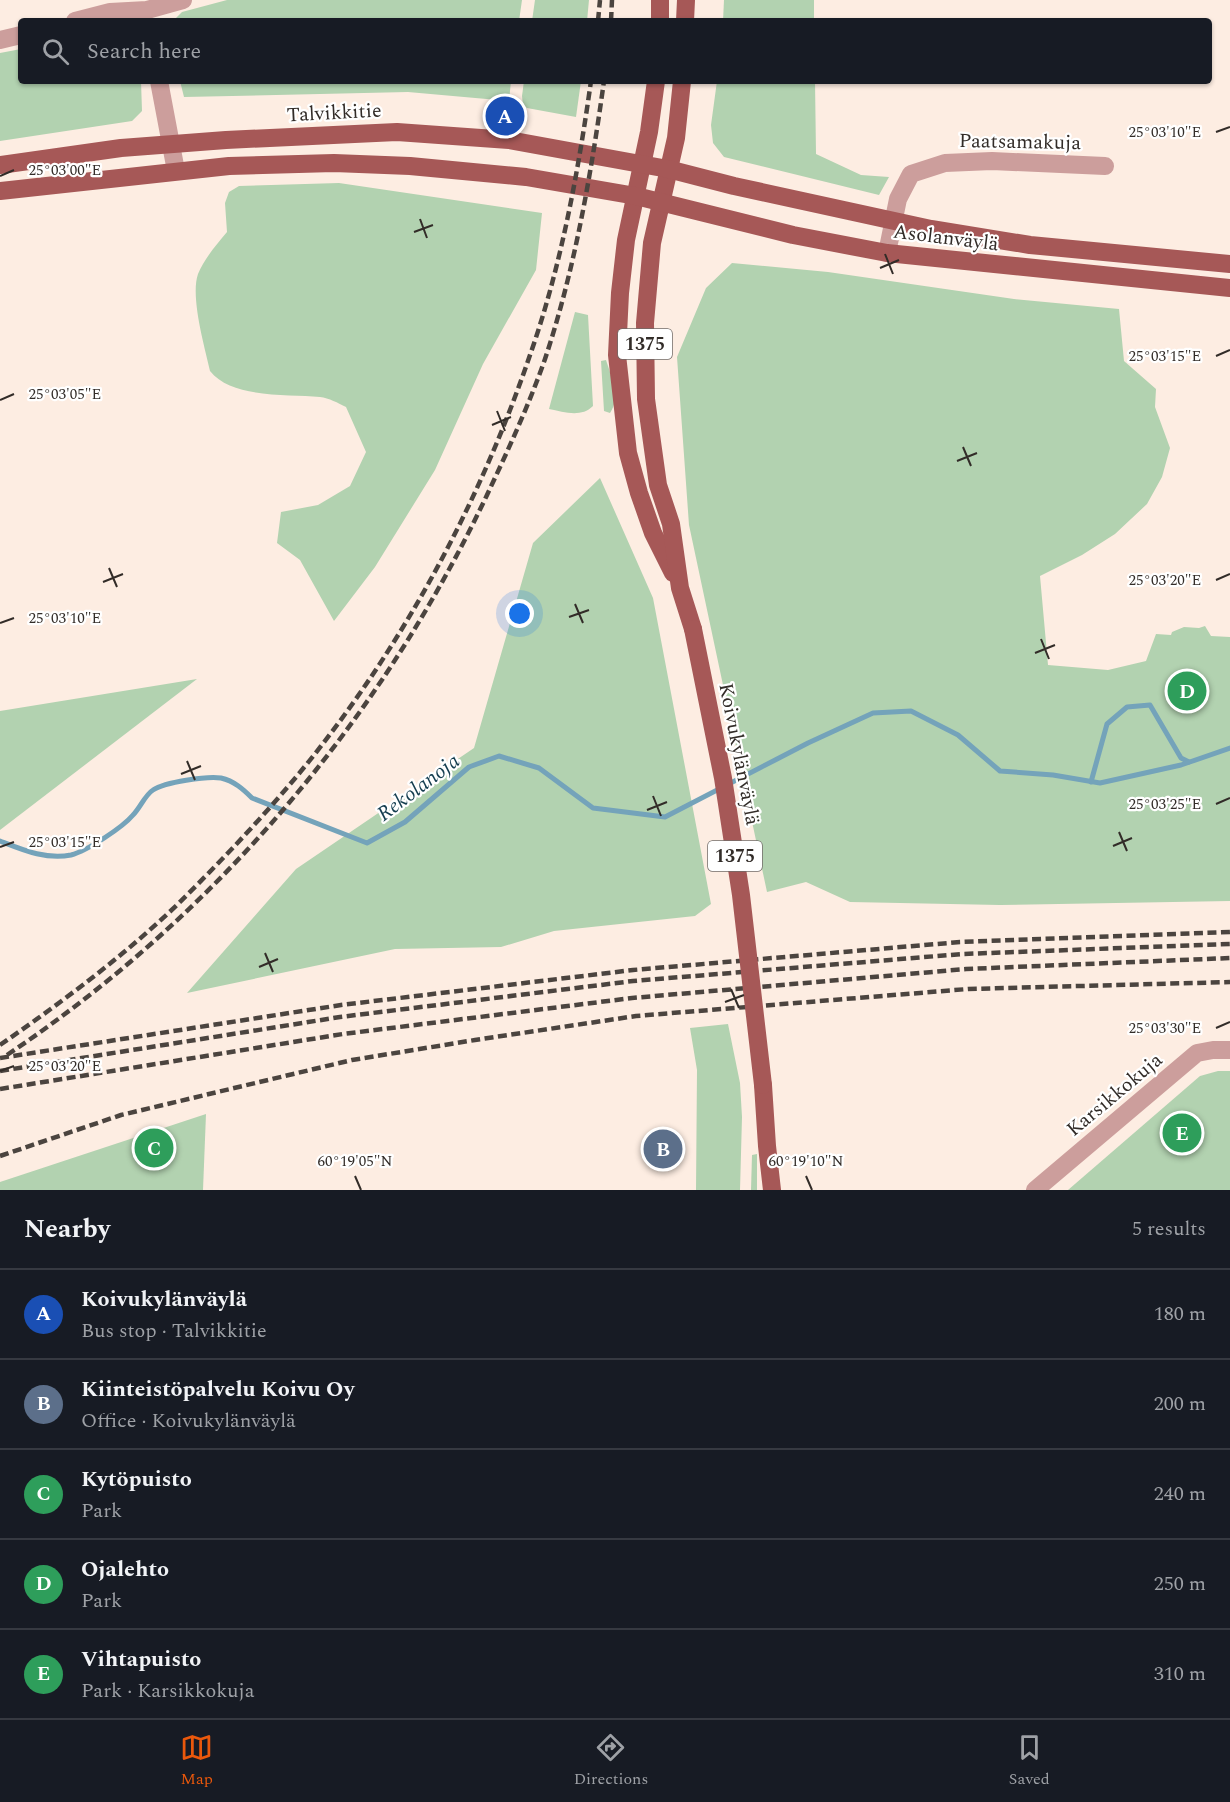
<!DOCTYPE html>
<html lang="en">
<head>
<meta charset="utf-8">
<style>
  :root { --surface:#171b24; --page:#20242c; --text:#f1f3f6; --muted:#9ea1a6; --line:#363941; --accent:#ea580c }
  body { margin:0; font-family:Spectral,serif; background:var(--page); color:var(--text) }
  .you { position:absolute; left:520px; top:614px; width:21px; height:21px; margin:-15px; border:4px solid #fff; border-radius:50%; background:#1a73e8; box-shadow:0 0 0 9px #1a73e833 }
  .badge { display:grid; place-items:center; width:39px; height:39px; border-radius:50%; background:var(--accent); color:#fff; font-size:20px; font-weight:700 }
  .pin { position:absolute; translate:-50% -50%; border:3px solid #fff; box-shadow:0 2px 6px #0006 }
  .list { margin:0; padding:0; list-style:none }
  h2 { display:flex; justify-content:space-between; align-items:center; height:78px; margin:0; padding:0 24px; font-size:26px }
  h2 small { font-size:20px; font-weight:400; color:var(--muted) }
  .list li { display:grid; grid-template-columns:39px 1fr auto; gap:18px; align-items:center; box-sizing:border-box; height:90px; padding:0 24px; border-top:2px solid var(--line) }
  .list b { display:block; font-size:22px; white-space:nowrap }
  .list p { margin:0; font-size:20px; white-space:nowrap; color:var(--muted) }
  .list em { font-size:20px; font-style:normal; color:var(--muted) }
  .icon { flex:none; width:33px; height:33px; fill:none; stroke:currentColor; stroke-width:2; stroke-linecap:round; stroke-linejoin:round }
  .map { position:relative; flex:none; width:1230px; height:1190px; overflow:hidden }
  .search { position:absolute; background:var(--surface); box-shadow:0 2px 4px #0004; left:18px; right:18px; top:18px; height:66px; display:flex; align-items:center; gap:15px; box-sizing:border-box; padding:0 21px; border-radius:6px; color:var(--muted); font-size:22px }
  .sheet { height:528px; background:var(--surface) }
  nav { display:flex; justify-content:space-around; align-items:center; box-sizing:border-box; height:84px; border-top:2px solid var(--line); background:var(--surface); font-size:16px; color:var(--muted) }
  nav a { display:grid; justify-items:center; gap:3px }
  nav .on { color:var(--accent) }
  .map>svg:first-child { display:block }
  .green { fill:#b2d2b0 }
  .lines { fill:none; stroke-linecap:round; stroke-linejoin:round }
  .stream { stroke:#74a3ba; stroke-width:5 }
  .minor { stroke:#cc9e9c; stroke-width:18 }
  .major { stroke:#a65857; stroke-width:18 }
  .rail { stroke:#4b443f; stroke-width:4.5; stroke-dasharray:9 4.5; stroke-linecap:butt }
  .major-bridge { stroke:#a65857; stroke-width:18 }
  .ticks { fill:none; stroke:#322c28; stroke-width:2 }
  .labels { text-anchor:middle; stroke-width:4.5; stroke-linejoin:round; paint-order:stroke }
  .shield { fill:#fff; stroke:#706b68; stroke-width:1.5 }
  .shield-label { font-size:18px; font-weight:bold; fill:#322c28 }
  .street-label { font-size:20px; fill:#322c28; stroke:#fff }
  .water-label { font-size:21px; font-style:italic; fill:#143d4f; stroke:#fff }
  .ticks-label { font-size:15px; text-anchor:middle; fill:#322c28; stroke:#fff; stroke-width:4.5; stroke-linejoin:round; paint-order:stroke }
</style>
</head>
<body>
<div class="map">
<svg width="1230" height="1190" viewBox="0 0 1230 1190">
  <rect width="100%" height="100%" fill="#fdede2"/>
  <g class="green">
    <path d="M 227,0 L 522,0 L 519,21 L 173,21 L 182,12 Z"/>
    <path d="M 535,0 L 589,0 L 587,21 L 532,21 Z"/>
    <path d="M 724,0 L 814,0 L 814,21 L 723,21 Z"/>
    <path d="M 21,49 L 21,81 L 141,81 L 142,111 L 132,121 L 0,141 L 0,53 Z"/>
    <path d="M 180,81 L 511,81 L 509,101 L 408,92 L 184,97 Z"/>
    <path d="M 524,81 L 581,81 L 576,117 L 527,108 L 523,105 L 522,96 Z"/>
    <path d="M 717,81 L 815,81 L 816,154 L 861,175 L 889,177 L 879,195 L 724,157 L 713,143 L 711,125 Z"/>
    <path d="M 339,183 L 542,213 L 536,270 L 483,364 L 435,470 L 375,567 L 334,621 L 300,560 L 277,543 L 281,512 L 318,505 L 350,486 L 366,452 L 346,407 C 338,403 329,398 320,397 C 289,394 232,399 210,371 C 205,348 190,297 198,274 C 204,259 217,244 227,232 L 225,203 L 229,192 L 239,186 Z"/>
    <path d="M 732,263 L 828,272 L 1014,299 L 1119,309 L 1124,361 L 1156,389 L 1155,407 L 1170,448 L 1162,477 L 1147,504 L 1115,534 L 1082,555 L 1040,576 L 1048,665 L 1108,670 L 1146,661 L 1156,634 L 1171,635 L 1172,632 L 1184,627 L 1199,628 L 1205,626 L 1211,636 L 1230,637 L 1230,901 L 1000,905 L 850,902 L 806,882 L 767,892 L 689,525 L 677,357 L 706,288 Z"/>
    <path d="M 575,312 L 588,315 L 593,406 C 581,418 564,412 549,409 Z"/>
    <path d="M 606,360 C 611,376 621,398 610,413 L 604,411 L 601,361 Z"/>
    <path d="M 600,478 L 653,598 L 711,904 L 695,916 L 554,931 L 501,947 L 395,949 L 187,993 L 296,869 L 474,748 L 533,543 Z"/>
    <path d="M 197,679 L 0,830 L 0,711 Z"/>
    <path d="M 728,1024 L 740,1083 L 742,1117 L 740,1190 L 696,1190 L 697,1070 L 690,1028 Z"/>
    <path d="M 1218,1071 L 1230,1071 L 1230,1190 L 1068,1190 L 1200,1076 Z"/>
    <path d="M 206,1114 L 203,1190 L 0,1190 L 0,1182 Z"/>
    <path d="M 757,1154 L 757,1190 L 751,1190 L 752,1155 Z"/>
  </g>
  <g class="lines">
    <g class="stream">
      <path d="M 1091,782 L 1107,724 L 1127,707 L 1150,705 L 1181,758 L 1189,762"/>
      <path d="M 0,841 C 23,850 46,860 71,855 C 87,851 123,827 133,815 C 140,808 145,795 153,790 C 165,782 207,776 221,778 C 234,781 243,789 252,798 L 367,843 L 405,822 L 469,767 L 499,756 L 539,768 L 593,808 L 665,817 L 808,743 L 873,713 L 911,711 L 958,735 L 1000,771 L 1053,775 L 1100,783 L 1181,765 L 1230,748"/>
    </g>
    <g class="minor">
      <path d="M 75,21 L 110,12 L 147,10 L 183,0"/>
      <path d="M 0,40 L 21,35"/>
      <path d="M 159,81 L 176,171"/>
      <path d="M 887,253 L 898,199 L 911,174 L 945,163 L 992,161 L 1105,166"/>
      <path d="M 1035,1190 L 1197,1053 L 1213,1050 L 1230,1050"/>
    </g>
    <g class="major">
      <path d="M 660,21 L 660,0"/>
      <path d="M 685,21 L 686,0"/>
      <path d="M 656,81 L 649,132 L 626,240 L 620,293 L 617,355 L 628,453 L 639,493 L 653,533 L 673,573"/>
      <path d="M 682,81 L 676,138 L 652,243 L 645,323 L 646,399 L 658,485 L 671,524 L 680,588 L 693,629"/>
      <path d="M 0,165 L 121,148 L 226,140 L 397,132 L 509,140 L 668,169 L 734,186 L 931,229 L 1030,245 L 1230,264"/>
      <path d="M 0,191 L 229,166 L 334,163 L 410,166 L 526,177 L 636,196 L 793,235 L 887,253 L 1230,288"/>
      <path d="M 763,1085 L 767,1146 L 772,1190"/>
    </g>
    <g class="rail">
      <path d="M 598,21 L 600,0"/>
      <path d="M 611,21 L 612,0"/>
      <path d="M 0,1045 C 62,1002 124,956 179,903 C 223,859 267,813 306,765 C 404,644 480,502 530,355 C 561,267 578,173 591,81"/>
      <path d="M 7,1055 C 216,915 380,721 487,495 C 508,450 529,405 545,359 C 575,269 591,174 604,81"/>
      <path d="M 0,1058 L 341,1005 L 633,970 L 960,942 L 1230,932"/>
      <path d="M 0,1071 L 340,1017 L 633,981 L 962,954 L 1230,944"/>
      <path d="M 0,1089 L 343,1034 L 632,998 L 966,969 L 1230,958"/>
      <path d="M 0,1156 L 121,1115 L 352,1060 L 475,1040 L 636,1016 L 968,989 L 1230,982"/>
    </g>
    <path class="major-bridge" d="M 693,629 L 723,778 L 741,895 L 763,1085"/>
  </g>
  <path class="ticks" d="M 1216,132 L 1230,127M 0,176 L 14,170M 420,219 L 427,238M 414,232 L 433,225M 885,254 L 893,274M 880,268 L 899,260M 1216,356 L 1230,350M 0,400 L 14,394M 497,411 L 505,431M 492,425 L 511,417M 963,447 L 971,466M 957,461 L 977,453M 109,568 L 117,587M 1216,580 L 1230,574M 103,582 L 123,574M 575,604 L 583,623M 569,617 L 589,610M 0,623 L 14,618M 1041,639 L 1049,659M 1035,653 L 1055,645M 187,761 L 195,780M 181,774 L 201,766M 653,796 L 661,816M 1216,804 L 1230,798M 647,810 L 667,802M 1119,832 L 1127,851M 1113,846 L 1132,838M 0,847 L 14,842M 265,953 L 273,972M 259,967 L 278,959M 731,989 L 739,1008M 725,1002 L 744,995M 1216,1028 L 1230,1022M 0,1071 L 14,1066M 355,1176 L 361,1190M 806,1176 L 812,1190"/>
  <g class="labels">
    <g class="shield">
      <rect x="618" y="329" width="54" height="30" rx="4.5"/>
      <rect x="708" y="841" width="54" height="30" rx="4.5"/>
    </g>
    <g class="shield-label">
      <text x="645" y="350">1375</text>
      <text x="735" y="862">1375</text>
    </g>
    <g class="street-label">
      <text transform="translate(334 112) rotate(-3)" y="7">Talvikkitie</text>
      <text transform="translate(1020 141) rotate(1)" y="7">Paatsamakuja</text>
      <text transform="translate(946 237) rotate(7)" y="7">Asolanväylä</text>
      <text transform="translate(740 754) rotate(79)" y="7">Koivukylänväylä</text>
      <text transform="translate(1114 1094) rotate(-40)" y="7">Karsikkokuja</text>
    </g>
    <g class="water-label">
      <text transform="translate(418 787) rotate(-37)" y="7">Rekolanoja</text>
    </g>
  </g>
  <g class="ticks-label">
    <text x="1165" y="137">25°03'10"E</text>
    <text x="65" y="175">25°03'00"E</text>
    <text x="1165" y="361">25°03'15"E</text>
    <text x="65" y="399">25°03'05"E</text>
    <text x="1165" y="585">25°03'20"E</text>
    <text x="65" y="623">25°03'10"E</text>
    <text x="1165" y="809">25°03'25"E</text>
    <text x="65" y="847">25°03'15"E</text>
    <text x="1165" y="1033">25°03'30"E</text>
    <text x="65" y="1071">25°03'20"E</text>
    <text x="355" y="1166">60°19'05"N</text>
    <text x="806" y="1166">60°19'10"N</text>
  </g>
</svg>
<div class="you"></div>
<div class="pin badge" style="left:505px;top:116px;background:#1a4fb4">A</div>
<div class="pin badge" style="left:663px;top:1149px;background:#5c6f8a">B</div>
<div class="pin badge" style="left:154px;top:1148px;background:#2e9e5b">C</div>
<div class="pin badge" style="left:1187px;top:691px;background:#2e9e5b">D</div>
<div class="pin badge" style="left:1182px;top:1133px;background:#2e9e5b">E</div>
<div class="search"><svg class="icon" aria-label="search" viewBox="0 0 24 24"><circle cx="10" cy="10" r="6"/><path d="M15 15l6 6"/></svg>Search here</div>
</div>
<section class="sheet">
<h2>Nearby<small>5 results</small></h2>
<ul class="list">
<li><span class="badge" style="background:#1a4fb4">A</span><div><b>Koivukylänväylä</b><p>Bus stop · Talvikkitie</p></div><em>180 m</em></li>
<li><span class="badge" style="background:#5c6f8a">B</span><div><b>Kiinteistöpalvelu Koivu Oy</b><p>Office · Koivukylänväylä</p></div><em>200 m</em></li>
<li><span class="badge" style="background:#2e9e5b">C</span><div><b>Kytöpuisto</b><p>Park</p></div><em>240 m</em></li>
<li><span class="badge" style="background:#2e9e5b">D</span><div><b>Ojalehto</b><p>Park</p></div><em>250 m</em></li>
<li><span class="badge" style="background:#2e9e5b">E</span><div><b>Vihtapuisto</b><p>Park · Karsikkokuja</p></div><em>310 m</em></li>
</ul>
</section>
<nav>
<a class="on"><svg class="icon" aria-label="map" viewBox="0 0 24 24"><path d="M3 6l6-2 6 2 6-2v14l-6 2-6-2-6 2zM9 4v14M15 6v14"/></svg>Map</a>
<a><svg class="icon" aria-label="directions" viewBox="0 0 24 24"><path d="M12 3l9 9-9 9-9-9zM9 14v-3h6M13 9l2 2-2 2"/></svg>Directions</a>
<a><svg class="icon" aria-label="saved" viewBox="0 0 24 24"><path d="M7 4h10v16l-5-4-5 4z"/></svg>Saved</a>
</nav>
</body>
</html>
